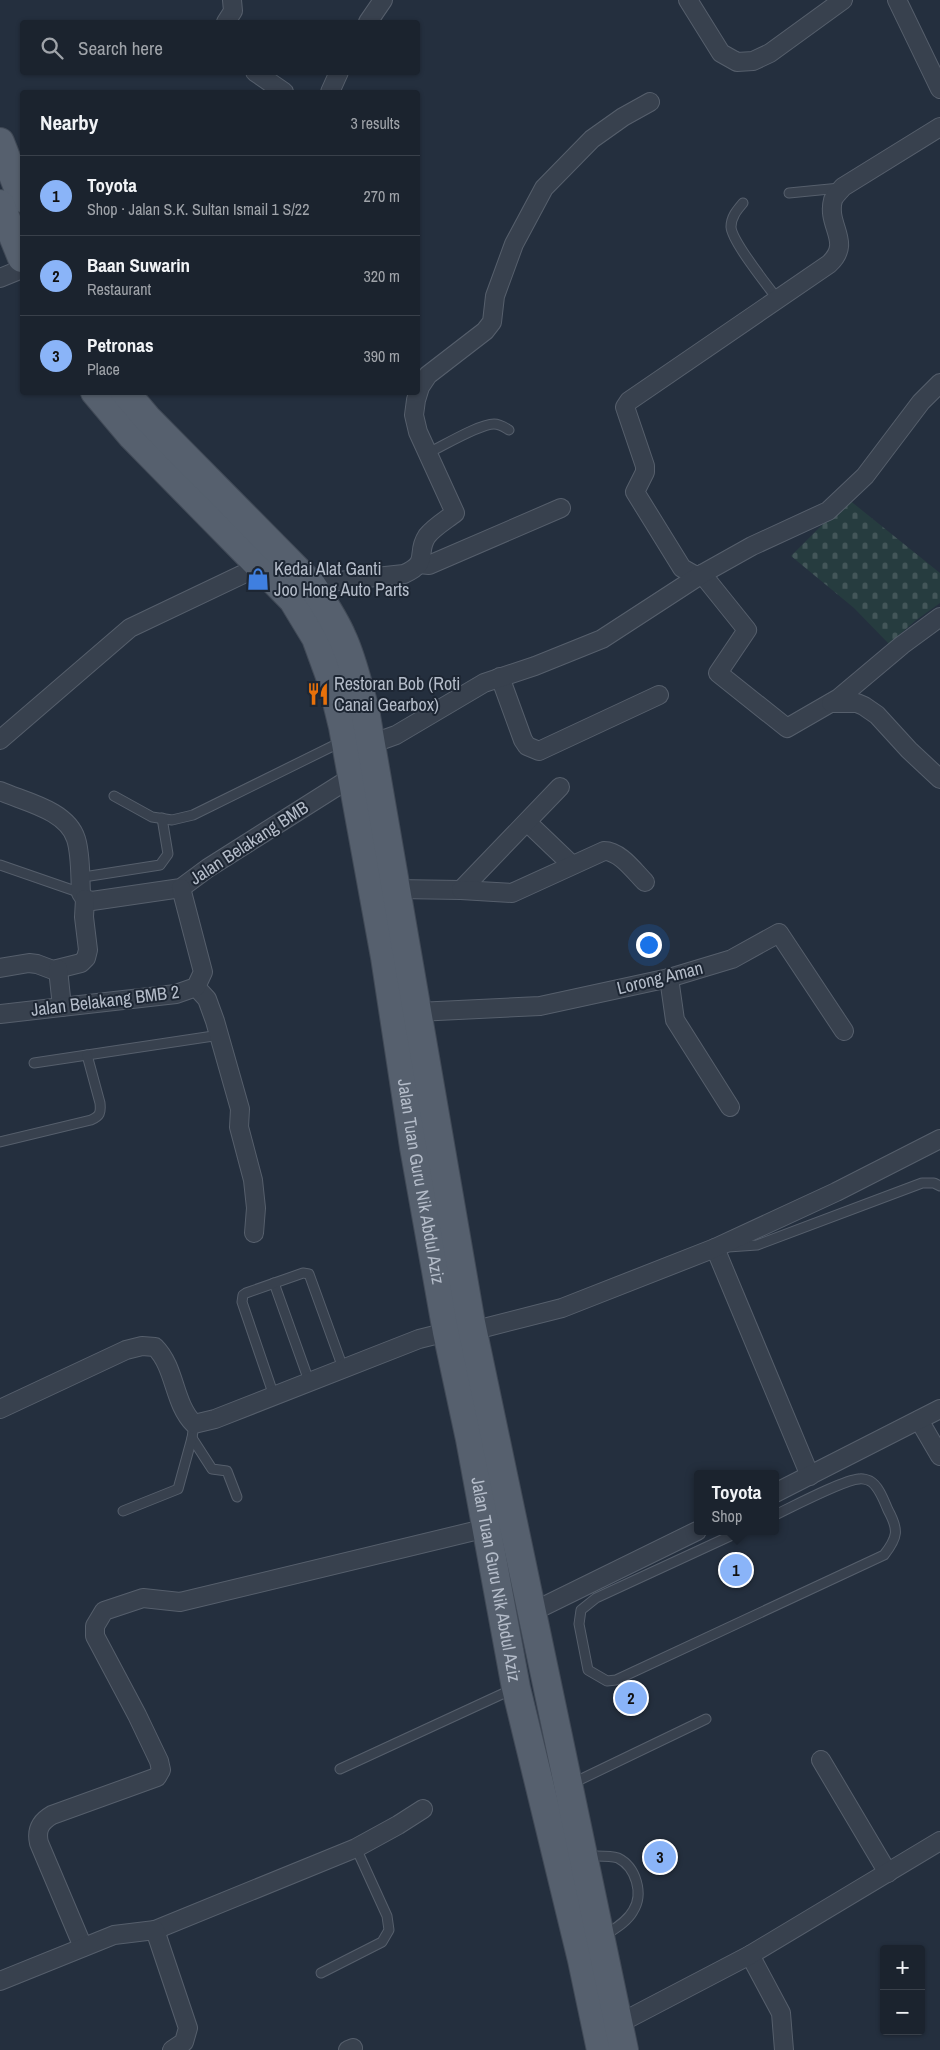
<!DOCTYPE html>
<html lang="en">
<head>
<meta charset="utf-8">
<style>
  :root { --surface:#1b232e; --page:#242b36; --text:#f1f3f6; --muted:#a0a4aa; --line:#39404a; --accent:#8ab4f8 }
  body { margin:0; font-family:"Archivo Narrow",sans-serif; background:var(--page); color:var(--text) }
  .controls { position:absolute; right:15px; bottom:15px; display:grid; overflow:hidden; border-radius:5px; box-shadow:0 1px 4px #0004 }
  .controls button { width:45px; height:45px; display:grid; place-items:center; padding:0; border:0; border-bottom:1px solid var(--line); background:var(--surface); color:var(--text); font:25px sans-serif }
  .you { position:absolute; left:648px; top:944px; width:18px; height:18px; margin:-12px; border:4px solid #fff; border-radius:50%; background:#1a73e8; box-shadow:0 0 0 8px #1a73e833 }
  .badge { display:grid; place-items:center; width:32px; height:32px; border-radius:50%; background:var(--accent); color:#111; font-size:16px; font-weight:700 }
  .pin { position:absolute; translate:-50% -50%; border:2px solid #fff; box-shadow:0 1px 5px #0006 }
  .popup { position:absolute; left:694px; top:1470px; width:85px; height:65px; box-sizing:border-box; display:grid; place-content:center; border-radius:5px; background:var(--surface); filter:drop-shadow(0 1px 4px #0005); font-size:16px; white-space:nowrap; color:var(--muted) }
  .popup b { font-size:19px; color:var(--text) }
  .popup::after { content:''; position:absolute; left:50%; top:100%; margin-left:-10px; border:10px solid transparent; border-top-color:var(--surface) }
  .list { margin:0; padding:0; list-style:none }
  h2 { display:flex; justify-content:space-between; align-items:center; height:65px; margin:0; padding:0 20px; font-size:21px }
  h2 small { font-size:16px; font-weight:400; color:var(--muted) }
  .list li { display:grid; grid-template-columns:32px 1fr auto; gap:15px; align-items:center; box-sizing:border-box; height:80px; padding:0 20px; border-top:1px solid var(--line) }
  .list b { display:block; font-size:19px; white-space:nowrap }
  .list p { margin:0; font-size:16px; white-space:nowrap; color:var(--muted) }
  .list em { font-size:16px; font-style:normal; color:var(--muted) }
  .icon { flex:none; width:28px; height:28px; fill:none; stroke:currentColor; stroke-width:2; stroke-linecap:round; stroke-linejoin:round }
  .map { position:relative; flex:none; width:940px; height:2050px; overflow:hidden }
  .search { position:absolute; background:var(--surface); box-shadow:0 1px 4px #0004; left:20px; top:20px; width:400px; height:55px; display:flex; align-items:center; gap:12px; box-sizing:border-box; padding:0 18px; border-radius:5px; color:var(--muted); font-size:19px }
  .panel { position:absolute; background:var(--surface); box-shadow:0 1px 4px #0004; left:20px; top:90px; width:400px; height:305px; border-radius:5px }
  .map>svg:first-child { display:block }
  .cemetery { fill:url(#cemetery-stones) }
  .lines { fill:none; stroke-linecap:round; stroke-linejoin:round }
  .service-casing { stroke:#565f6c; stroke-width:11 }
  .minor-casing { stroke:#565f6c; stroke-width:20 }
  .primary-casing { stroke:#414a57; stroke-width:30 }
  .service { stroke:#38414e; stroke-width:9 }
  .minor { stroke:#38414e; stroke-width:18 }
  .primary { stroke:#56606e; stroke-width:28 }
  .labels { text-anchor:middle; stroke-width:4; stroke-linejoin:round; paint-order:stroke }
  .poi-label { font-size:18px; fill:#b4bcc9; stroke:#1d2633; text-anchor:start }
  .street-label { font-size:18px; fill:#b4bcc9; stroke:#1d2633 }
</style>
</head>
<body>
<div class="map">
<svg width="940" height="2050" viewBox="0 0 940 2050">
  <defs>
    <pattern id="cemetery-stones" width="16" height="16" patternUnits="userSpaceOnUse" patternTransform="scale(1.25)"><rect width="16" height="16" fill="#263c3f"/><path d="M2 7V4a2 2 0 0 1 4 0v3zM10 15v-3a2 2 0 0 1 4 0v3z" fill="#435659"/></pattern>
  </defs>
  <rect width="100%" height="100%" fill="#242f3e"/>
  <path class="cemetery" d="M 848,499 L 940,573 L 940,603 L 915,621 L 889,644 L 854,608 L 791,556 Z"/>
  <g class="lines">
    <defs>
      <g id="service">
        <path d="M 789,193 L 840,188"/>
        <path d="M 743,203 C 737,210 731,217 731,227 C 732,242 768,286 778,300"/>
        <path d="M 428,453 C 443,446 479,424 494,424 C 500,424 504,427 509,430"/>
        <path d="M 114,796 L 152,817 L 172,820 L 193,815 L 343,741"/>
        <path d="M 0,865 L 81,893"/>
        <path d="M 90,876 L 160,865 L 168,854 L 162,818"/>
        <path d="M 34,1063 L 220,1035"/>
        <path d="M 0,1142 L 91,1120 C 100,1116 101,1113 100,1103 L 87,1055"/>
        <path d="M 728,1247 L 757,1245 L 922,1183 L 934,1183 L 940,1186"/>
        <path d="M 274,1283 L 309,1381"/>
        <path d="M 274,1396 L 242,1302 L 243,1295 L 246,1293 L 303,1273 L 309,1274 L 343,1368"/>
        <path d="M 192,1438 L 212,1469 L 227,1471 L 237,1497"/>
        <path d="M 123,1511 L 178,1489 L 192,1438 L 194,1424"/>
        <path d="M 741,1531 L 596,1598 L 581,1610 L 579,1624 L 588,1670 L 607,1681 L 616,1680 L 884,1555 C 898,1537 899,1530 888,1510 C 884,1501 879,1486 870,1481 C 868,1480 862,1478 859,1479 C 843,1480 792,1507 775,1515"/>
        <path d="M 340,1769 L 513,1689"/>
        <path d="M 571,1784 L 706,1719"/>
        <path d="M 587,1856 C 596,1856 609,1855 618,1858 C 636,1867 644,1894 633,1911 C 627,1922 614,1929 604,1936"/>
        <path d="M 321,1973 L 382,1942 L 389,1930 L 387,1916 L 356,1848"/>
      </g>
      <g id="minor">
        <path d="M 688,0 L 721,53 L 737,62 L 753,61 L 770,53 L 843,0"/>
        <path d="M 897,0 L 940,89"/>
        <path d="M 226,22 L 233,11 L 232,0"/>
        <path d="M 368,22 L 383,0"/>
        <path d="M 255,72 L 284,92"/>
        <path d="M 330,92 L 339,72"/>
        <path d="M 0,278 L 22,269"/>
        <path d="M 419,564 L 429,565 L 561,508"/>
        <path d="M 702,574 L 747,630 L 718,673 L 787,728 L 839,698 L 902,645 L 940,617"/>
        <path d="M 698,577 L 682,568 L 635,492 L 645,472 L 645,466 L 625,407 L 629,401 L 829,264 C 853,242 826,226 833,200 C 835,195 840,191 843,187 L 940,127"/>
        <path d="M 311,584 L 404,574 C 431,562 415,554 427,536 C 434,527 446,520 455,513 L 418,432 L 414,415 L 416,400 L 420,387 L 428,375 L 485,331 L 492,322 L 495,296 L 514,244 L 544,188 L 592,139 L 623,117 L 650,102"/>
        <path d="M 500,677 L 523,740 L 527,746 L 539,751 L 659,695"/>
        <path d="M 831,703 L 857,703 L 864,706 L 877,715 L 909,750 L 940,779"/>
        <path d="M 0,740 L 130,628 L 260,566"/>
        <path d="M 371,744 L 396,735 L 484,683 L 535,666 L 602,639 L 702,574 L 752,546 L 828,511 L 865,476 L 921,402 L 940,383"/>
        <path d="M 0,791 C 25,802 67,810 76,839 C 81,855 80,876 81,893 L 85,899 L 92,901 L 181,888 L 208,868 L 352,777"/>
        <path d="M 527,822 L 572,865"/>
        <path d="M 396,889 L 461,890 L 560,787"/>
        <path d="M 461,890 L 512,893 L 604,851 C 620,851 634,871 645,882"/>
        <path d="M 0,968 L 29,963 L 37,964 L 53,970 L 81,963 L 86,958 L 88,950 L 84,917 L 85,899"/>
        <path d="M 58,969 L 62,1007"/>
        <path d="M 669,978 L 675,1020 L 730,1107"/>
        <path d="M 196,987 L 207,999 L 215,1021 L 240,1109 L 239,1127 L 253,1180 L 256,1208 L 254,1233"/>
        <path d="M 417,1012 L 540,1006 L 669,978 L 732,959 L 779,933 L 844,1031"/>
        <path d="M 0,1014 L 176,994 L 196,987 L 203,972 L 181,888"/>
        <path d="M 715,1248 L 810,1476"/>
        <path d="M 472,1331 L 562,1308 L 715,1248 L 836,1192 L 940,1139"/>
        <path d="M 0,1409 L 126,1350 L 142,1346 L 155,1347 C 176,1368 173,1403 194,1424 L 215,1419 L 419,1339 L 447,1332"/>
        <path d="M 919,1420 L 940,1456"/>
        <path d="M 775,1493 L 940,1409"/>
        <path d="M 532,1612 L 697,1531"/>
        <path d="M 821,1760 L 888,1873"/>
        <path d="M 155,1930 L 356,1848 L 398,1825 L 423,1809"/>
        <path d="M 83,1947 L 39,1843 C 36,1830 40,1822 52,1815 L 157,1777 L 161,1770 L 159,1761 L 137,1715 L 95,1636 L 95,1626 L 104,1611 L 143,1598 L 180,1602 L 487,1528"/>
        <path d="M 750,1955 L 781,2013 L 784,2050"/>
        <path d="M 0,1981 L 114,1935 L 155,1930 L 188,2028 L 184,2042 L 172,2050"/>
        <path d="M 618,2024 L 750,1955 L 940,1841"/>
        <path d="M 348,2050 L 353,2048"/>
      </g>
      <g id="primary">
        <path d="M 0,142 L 22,198"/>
        <path d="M 0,204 L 22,258"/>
        <path id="s1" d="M 95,392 L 132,436 L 293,600 L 316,638 L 332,682 L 343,727 L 385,957 L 414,1147 L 447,1332 L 470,1439 L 516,1688 L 582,1960 L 601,2050"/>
        <path d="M 125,392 L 147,418 L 311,584 C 322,601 334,618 342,637 C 353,660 358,686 365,710 L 470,1318 L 624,2050"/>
      </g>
    </defs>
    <use href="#service" class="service-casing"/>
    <use href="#minor" class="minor-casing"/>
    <use href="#primary" class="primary-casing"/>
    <use href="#service" class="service"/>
    <use href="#minor" class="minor"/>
    <use href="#primary" class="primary"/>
  </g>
  <defs>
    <symbol id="shop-bare" viewBox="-9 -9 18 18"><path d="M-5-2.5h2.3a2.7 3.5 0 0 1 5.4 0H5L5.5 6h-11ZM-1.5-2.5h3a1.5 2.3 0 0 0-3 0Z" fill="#3f7fe0" stroke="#1d2633" stroke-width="2.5" paint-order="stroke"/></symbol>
    <symbol id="restaurant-bare" viewBox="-9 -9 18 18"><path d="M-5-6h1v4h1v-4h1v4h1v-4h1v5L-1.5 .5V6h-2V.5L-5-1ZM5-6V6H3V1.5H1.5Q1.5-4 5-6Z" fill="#e8710a" stroke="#1d2633" stroke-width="2.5" paint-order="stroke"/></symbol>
  </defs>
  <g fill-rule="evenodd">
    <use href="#shop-bare" x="242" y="563" width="32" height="32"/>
    <use href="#restaurant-bare" x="302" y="678" width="32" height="32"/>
  </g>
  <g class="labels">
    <g class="poi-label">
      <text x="274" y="575">Kedai Alat Ganti<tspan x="274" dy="21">Joo Hong Auto Parts</tspan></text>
      <text x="334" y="690">Restoran Bob (Roti<tspan x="334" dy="21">Canai Gearbox)</tspan></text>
    </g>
    <g class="street-label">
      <text transform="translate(249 843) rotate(-33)" y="6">Jalan Belakang BMB</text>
      <text transform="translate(660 978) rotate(-14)" y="6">Lorong Aman</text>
      <text transform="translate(105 1001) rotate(-7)" y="6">Jalan Belakang BMB 2</text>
      <text dy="6" stroke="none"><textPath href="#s1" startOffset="886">Jalan Tuan Guru Nik Abdul Aziz</textPath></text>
      <text dy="6" stroke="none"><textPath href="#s1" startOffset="1291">Jalan Tuan Guru Nik Abdul Aziz</textPath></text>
    </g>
  </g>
</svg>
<div class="controls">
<button>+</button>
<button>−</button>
</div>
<div class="you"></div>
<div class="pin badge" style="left:736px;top:1570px">1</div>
<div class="popup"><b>Toyota</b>Shop</div>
<div class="pin badge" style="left:631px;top:1698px">2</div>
<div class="pin badge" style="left:660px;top:1857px">3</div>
<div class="search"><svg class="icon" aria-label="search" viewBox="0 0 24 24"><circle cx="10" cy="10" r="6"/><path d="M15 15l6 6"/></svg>Search here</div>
<section class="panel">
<h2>Nearby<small>3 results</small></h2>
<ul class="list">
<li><span class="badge">1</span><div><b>Toyota</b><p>Shop · Jalan S.K. Sultan Ismail 1 S/22</p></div><em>270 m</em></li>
<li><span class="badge">2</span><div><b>Baan Suwarin</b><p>Restaurant</p></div><em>320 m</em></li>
<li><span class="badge">3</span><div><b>Petronas</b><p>Place</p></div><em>390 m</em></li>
</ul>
</section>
</div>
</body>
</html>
